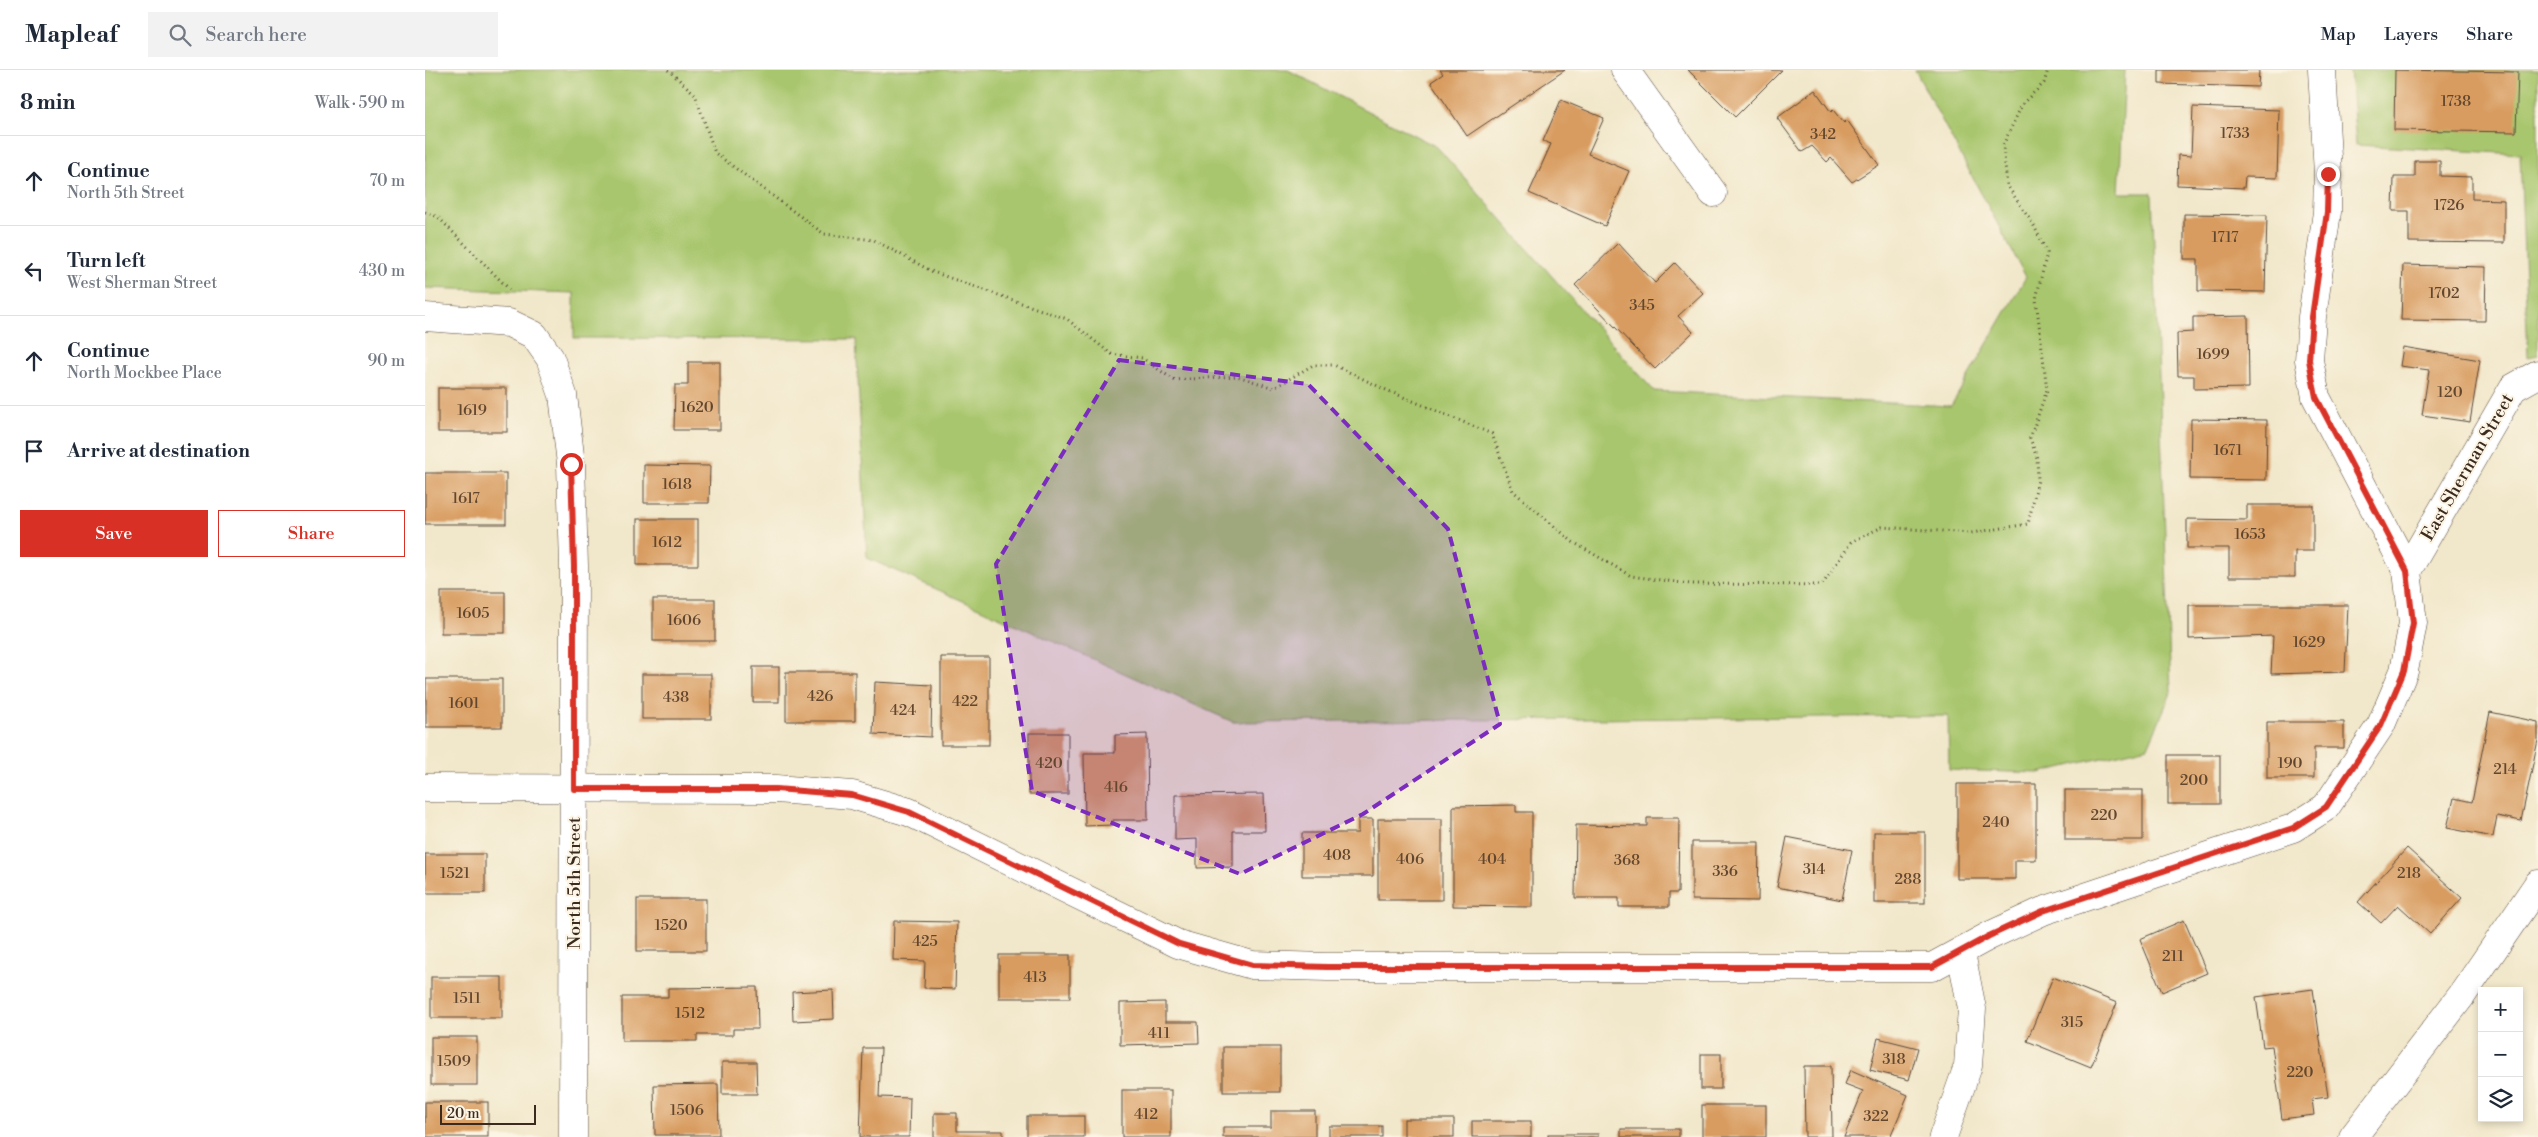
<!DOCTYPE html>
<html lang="en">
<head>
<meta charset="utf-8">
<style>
  :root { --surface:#fff; --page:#f2f2f3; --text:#1f2937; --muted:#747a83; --line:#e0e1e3; --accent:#d93025 }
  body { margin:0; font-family:"Libre Bodoni",serif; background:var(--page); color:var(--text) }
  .controls { position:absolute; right:15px; bottom:15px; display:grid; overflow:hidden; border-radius:0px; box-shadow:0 2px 8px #0003 }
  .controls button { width:45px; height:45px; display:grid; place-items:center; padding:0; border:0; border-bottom:1px solid var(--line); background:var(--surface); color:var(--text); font:25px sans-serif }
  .scale { position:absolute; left:15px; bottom:12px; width:96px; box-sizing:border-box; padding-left:5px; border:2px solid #3b2a1e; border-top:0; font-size:14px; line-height:18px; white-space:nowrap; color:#3b2a1e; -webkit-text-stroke:4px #fcf5e5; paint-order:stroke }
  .stop { position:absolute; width:15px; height:15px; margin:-11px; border:4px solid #d93025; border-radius:50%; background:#fff }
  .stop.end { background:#d93025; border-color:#fff; box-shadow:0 1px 5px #0008 }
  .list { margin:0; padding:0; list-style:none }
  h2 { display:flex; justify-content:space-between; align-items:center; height:65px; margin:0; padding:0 20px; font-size:21px }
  h2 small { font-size:16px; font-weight:400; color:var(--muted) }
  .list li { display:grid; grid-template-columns:32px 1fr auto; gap:15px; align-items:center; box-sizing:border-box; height:90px; padding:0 20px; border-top:1px solid var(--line) }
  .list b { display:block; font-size:19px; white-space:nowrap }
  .list p { margin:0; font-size:16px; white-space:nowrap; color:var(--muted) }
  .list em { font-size:16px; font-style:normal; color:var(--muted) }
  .actions { display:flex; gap:10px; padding:15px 20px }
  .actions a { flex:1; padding:11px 0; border:1px solid var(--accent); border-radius:0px; text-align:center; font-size:18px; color:var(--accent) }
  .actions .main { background:var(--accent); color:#fff }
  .icon { flex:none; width:28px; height:28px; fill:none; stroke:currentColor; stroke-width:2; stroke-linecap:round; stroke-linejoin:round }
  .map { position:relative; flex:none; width:2113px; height:1067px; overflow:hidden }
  header { display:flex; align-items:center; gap:30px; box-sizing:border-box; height:70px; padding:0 25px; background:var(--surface); border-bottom:1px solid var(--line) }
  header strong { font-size:24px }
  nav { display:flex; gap:28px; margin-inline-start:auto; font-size:18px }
  .search { width:350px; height:45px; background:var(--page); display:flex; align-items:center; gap:12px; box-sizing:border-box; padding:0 18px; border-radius:0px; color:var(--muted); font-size:19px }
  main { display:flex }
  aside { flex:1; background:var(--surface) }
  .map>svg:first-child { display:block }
  .green { fill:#a8c66d; stroke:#727846 }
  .building { fill:#d89c60 }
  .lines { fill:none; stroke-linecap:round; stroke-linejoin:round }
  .minor-casing { stroke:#564638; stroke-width:29 }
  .path { stroke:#564638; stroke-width:3; stroke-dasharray:1 4; stroke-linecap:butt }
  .minor { stroke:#fff; stroke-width:28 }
  .route { stroke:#d93025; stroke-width:6 }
  .marked { fill:#7b2cbf; fill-opacity:0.2; stroke:#7b2cbf; stroke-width:4; stroke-dasharray:10 6; stroke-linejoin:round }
  .labels { text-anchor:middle; stroke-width:4; stroke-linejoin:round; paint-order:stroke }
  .number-label { font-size:15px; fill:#62462e }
  .street-label { font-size:18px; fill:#3b2a1e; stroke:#fcf5e5 }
</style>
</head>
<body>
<header>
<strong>Mapleaf</strong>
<div class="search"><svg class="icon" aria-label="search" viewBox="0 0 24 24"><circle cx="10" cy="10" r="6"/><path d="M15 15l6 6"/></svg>Search here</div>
<nav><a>Map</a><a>Layers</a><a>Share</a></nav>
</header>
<main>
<aside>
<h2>8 min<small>Walk · 590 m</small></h2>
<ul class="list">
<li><svg class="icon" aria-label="ahead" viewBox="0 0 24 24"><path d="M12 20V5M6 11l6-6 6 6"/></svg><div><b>Continue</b><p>North 5th Street</p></div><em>70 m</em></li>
<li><svg class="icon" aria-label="left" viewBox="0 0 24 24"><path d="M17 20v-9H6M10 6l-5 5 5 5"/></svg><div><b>Turn left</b><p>West Sherman Street</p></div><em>430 m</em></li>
<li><svg class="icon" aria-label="ahead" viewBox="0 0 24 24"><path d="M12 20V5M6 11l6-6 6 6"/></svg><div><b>Continue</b><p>North Mockbee Place</p></div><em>90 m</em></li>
<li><svg class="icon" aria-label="arrive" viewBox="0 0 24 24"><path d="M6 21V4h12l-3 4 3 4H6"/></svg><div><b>Arrive at destination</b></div></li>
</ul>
<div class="actions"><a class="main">Save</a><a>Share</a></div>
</aside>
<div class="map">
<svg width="2113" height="1067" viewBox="0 0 2113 1067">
  <rect width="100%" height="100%" fill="#fcf5e5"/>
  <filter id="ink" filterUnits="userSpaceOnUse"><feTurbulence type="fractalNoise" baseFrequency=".02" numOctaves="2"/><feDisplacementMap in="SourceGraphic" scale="10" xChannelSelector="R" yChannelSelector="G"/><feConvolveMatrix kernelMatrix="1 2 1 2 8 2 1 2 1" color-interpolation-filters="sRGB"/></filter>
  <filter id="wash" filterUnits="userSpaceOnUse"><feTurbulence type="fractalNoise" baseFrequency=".0096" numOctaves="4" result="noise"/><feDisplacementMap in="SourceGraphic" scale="20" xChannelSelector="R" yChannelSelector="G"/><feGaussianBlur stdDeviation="1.12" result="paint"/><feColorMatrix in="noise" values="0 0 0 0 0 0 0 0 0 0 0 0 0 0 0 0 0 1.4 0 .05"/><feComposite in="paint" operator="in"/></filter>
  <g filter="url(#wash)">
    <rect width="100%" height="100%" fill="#f1e7ca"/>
    <g class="green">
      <path d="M 0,0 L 863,0 L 1012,77 L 1229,321 L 1526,336 L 1601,207 L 1490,0 L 1700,0 L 1694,123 L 1727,123 L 1746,623 L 1723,677 L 1614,703 L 1524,700 L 1523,646 L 808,652 L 442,488 L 431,269 L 149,268 L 149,223 L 0,218 Z"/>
      <path d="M 1925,0 L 2113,0 L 2113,285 L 2103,287 L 2095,84 L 1931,75 Z"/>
    </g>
    <g id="blocks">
      <g class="building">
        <path d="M 1015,0 L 1140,0 L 1042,66 L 1006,12 L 1018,4 Z"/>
        <path d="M 1263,0 L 1357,0 L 1310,47 Z"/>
        <path d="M 1734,0 L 1834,0 L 1833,17 L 1734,14 Z"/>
        <path d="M 1970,0 L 2093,2 L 2091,62 L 1969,60 Z"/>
        <path d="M 1390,20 L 1406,42 L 1408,40 L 1419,53 L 1422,50 L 1454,95 L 1427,112 L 1406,88 L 1402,92 L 1387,76 L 1377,82 L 1352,48 Z"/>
        <path d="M 1136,30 L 1179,48 L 1163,84 L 1204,101 L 1180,156 L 1104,123 L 1126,74 L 1118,71 Z"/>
        <path d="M 1768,37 L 1854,40 L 1852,108 L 1820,107 L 1819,118 L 1752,115 L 1753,85 L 1766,86 Z"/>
        <path d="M 1990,91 L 2015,91 L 2015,106 L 2047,107 L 2047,129 L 2079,130 L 2079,173 L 1984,172 L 1984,141 L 1968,141 L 1969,107 L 1990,107 Z"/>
        <path d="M 1759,144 L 1842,145 L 1840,222 L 1773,221 L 1773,189 L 1759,189 Z"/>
        <path d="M 1193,173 L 1230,213 L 1250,193 L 1278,223 L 1253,246 L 1268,262 L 1230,299 L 1150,215 Z"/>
        <path d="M 1978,195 L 2061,197 L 2060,251 L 1976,250 Z"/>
        <path d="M 1823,246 L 1824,318 L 1769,319 L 1769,306 L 1753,306 L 1752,263 L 1768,262 L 1768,247 Z"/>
        <path d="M 1978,277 L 2055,290 L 2045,352 L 1997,345 L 2004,300 L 1975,296 Z"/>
        <path d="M 263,292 L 295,292 L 295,360 L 249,360 L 250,315 L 263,315 Z"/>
        <rect x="13" y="318" width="69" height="44"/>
        <path d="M 1766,349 L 1842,350 L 1841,410 L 1765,409 Z"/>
        <path d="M 219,395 L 285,396 L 284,433 L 219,433 Z"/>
        <rect x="0" y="403" width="81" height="51"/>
        <path d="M 1822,435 L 1888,435 L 1888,481 L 1870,481 L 1870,507 L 1804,507 L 1804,478 L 1762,478 L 1762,449 L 1822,450 Z"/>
        <rect x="212" y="449" width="61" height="46"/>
        <rect x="16" y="522" width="64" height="41"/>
        <rect x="228" y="529" width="62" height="42"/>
        <path d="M 1764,535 L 1923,535 L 1920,602 L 1846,604 L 1848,566 L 1764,569 Z"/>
        <rect x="516" y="587" width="48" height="88"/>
        <rect x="328" y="597" width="26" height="35"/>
        <rect x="361" y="602" width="69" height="49"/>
        <rect x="217" y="604" width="69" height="45"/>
        <rect x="1" y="609" width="76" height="48"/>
        <path d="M 450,612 L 507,615 L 506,667 L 448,664 Z"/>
        <path d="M 2065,642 L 2113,652 L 2113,670 L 2096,751 L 2072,746 L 2068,767 L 2022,758 L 2029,728 L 2047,732 Z"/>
        <path d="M 1842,652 L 1919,652 L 1919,678 L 1889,678 L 1889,708 L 1842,708 Z"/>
        <rect x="604" y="663" width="39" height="61"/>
        <path d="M 722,664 L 723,750 L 688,750 L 688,755 L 660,756 L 659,683 L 690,683 L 690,665 Z"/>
        <rect x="1743" y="685" width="52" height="49"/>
        <path d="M 1532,714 L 1611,714 L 1611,790 L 1590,790 L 1590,809 L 1532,809 Z"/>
        <rect x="1640" y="720" width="78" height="50"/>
        <path d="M 839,724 L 840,761 L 808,761 L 808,797 L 772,798 L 772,769 L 750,770 L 750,725 Z"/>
        <path d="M 1091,735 L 1091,742 L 1107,742 L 1107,837 L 1028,836 L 1028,736 Z"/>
        <path d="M 1222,748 L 1254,748 L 1253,823 L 1244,823 L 1244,837 L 1194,837 L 1194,828 L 1150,828 L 1151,755 L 1222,756 Z"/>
        <path d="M 933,749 L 948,749 L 948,806 L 877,806 L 877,763 L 933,763 Z"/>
        <rect x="953" y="749" width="64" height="81"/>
        <rect x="1449" y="762" width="51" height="71"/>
        <path d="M 1362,767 L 1427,780 L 1417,830 L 1352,817 Z"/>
        <path d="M 1267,772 L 1334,772 L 1333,831 L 1267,830 Z"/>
        <path d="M 1982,778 L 2037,828 L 2005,864 L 1973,835 L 1956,853 L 1933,832 Z"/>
        <rect x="0" y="784" width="60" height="39"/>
        <rect x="212" y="829" width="69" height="52"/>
        <path d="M 1759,850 L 1782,903 L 1737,922 L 1715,869 Z"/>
        <path d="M 469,851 L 532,852 L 530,919 L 499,918 L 500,891 L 468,890 Z"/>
        <rect x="574" y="885" width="71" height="43"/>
        <rect x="6" y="907" width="71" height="41"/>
        <path d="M 1628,907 L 1692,933 L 1666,997 L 1602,971 Z"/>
        <path d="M 332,917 L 333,959 L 308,959 L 308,965 L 272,965 L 272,971 L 197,971 L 197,927 L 243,927 L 243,918 Z"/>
        <path d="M 1888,919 L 1903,1027 L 1887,1029 L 1889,1045 L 1857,1049 L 1847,976 L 1838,977 L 1831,927 Z"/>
        <path d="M 408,920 L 409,949 L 368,951 L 367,922 Z"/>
        <path d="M 740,932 L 740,952 L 773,952 L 774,973 L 695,975 L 695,933 Z"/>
        <rect x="6" y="967" width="46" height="48"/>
        <path d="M 1453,968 L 1493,978 L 1484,1010 L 1445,1000 Z"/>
        <rect x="798" y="977" width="57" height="45"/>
        <path d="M 438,978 L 456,978 L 454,1027 L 485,1028 L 484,1067 L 435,1067 Z"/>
        <rect x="1276" y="984" width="20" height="35"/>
        <path d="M 297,992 L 331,992 L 332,1024 L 297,1024 Z"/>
        <path d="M 1379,996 L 1406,996 L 1407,1067 L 1380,1067 Z"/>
        <path d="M 1426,1000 L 1483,1025 L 1465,1067 L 1419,1067 L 1438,1021 L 1420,1014 Z"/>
        <path d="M 293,1014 L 294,1065 L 230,1065 L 229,1015 Z"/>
        <rect x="697" y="1020" width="49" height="47"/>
        <rect x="0" y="1032" width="63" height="35"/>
        <rect x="1277" y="1035" width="64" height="32"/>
        <path d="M 846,1041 L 890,1041 L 890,1067 L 798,1067 L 798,1057 L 846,1057 Z"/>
        <path d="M 509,1043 L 532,1043 L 532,1061 L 578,1061 L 578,1067 L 509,1067 Z"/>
        <rect x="602" y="1046" width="57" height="21"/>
        <rect x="979" y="1049" width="50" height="18"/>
        <rect x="1047" y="1051" width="59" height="16"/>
        <rect x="904" y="1056" width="53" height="11"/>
        <rect x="1196" y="1059" width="58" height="8"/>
        <rect x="1123" y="1064" width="50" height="3"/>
      </g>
    </g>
  </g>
  <g filter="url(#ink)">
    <use href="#blocks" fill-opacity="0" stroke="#564638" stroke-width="1"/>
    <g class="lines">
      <defs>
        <g id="minor">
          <path d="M 1200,0 L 1288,123"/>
          <path d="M 0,247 L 84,253 L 109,265 L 125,288 L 138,325 L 146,394 L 149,496 L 148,1067"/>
          <path d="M 1982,501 L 2088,318 L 2113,304"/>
          <path d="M 0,718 L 351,719 L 427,725 L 484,742 L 753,874 L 827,895 L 902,897 L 1507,897 L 1564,866 L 1618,841 L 1868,758 L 1901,737 L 1956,655 L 1979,601 L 1988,553 L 1982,501 L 1891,327 L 1884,290 L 1887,247 L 1902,142 L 1903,104 L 1897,0"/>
          <path d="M 1518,1067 L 1543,996 L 1547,939 L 1536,883"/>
          <path d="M 1928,1067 L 2037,925 L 2113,814"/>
        </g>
      </defs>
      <use href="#minor" class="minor-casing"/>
      <g class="path">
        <path d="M 243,0 L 270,24 L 290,83 L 399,164 L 449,170 L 508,202 L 642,249 L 686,284 L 717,288 L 749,310 L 812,306 L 849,318 L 888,295 L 909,295 L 959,319 L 1067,364 L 1088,421 L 1148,472 L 1206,506 L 1265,514 L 1397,515 L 1426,472 L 1457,457 L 1546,463 L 1603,454 L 1613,410 L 1612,388 L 1605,368 L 1622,320 L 1611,229 L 1622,183 L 1609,156 L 1582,115 L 1578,75 L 1598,33 L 1619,13 L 1623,0"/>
        <path d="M 0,142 L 13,147 L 87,222"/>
      </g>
      <use href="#minor" class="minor"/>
    </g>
  </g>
  <g class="lines" filter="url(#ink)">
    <path class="route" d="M 146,394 L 149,496 L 149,719 L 351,719 L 427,725 L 484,742 L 754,874 L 827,895 L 902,897 L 1507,897 L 1564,866 L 1618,841 L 1868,758 L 1901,737 L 1956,655 L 1979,601 L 1988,553 L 1982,501 L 1891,327 L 1884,290 L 1887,247 L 1902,142 L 1903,104"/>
  </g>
  <path class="marked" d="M 694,290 L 883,314 L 1023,459 L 1075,654 L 938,744 L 815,804 L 607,721 L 571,494 Z"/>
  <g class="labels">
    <g class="number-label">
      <text x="2031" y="36">1738</text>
      <text x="1810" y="68">1733</text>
      <text x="1398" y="69">342</text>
      <text x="2024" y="140">1726</text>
      <text x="1800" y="172">1717</text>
      <text x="2019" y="228">1702</text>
      <text x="1217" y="240">345</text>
      <text x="1788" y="289">1699</text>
      <text x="2025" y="327">120</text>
      <text x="272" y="342">1620</text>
      <text x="47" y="345">1619</text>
      <text x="1803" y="385">1671</text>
      <text x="252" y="419">1618</text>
      <text x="41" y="433">1617</text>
      <text x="1825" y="469">1653</text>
      <text x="242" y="477">1612</text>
      <text x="48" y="548">1605</text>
      <text x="259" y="555">1606</text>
      <text x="1884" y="577">1629</text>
      <text x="395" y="631">426</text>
      <text x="251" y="632">438</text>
      <text x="540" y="636">422</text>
      <text x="39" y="638">1601</text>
      <text x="478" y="645">424</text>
      <text x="624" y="698">420</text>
      <text x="1865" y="698">190</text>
      <text x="2080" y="704">214</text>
      <text x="1769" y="715">200</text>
      <text x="691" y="722">416</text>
      <text x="1679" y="750">220</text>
      <text x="1571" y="757">240</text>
      <text x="912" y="790">408</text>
      <text x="985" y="794">406</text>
      <text x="1067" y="794">404</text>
      <text x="1202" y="795">368</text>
      <text x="1389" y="804">314</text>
      <text x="1300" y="806">336</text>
      <text x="30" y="808">1521</text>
      <text x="1984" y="808">218</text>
      <text x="1483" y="814">288</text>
      <text x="246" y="860">1520</text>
      <text x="500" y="876">425</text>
      <text x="1748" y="891">211</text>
      <text x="610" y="912">413</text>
      <text x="42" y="933">1511</text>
      <text x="265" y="948">1512</text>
      <text x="1647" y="957">315</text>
      <text x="734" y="968">411</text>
      <text x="1469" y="994">318</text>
      <text x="29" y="996">1509</text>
      <text x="1875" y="1007">220</text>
      <text x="262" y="1045">1506</text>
      <text x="721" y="1049">412</text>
      <text x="1451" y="1051">322</text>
    </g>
    <g class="street-label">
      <text transform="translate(2042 397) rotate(-60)" y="6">East Sherman Street</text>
      <text transform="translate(149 813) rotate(-90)" y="6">North 5th Street</text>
    </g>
  </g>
</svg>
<div class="controls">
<button>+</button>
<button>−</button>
<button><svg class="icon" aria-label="layers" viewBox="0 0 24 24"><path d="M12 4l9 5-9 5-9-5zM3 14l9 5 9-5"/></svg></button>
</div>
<div class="scale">20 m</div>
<div class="stop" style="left:146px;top:394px"></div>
<div class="stop end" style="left:1903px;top:104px"></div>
</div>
</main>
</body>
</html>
